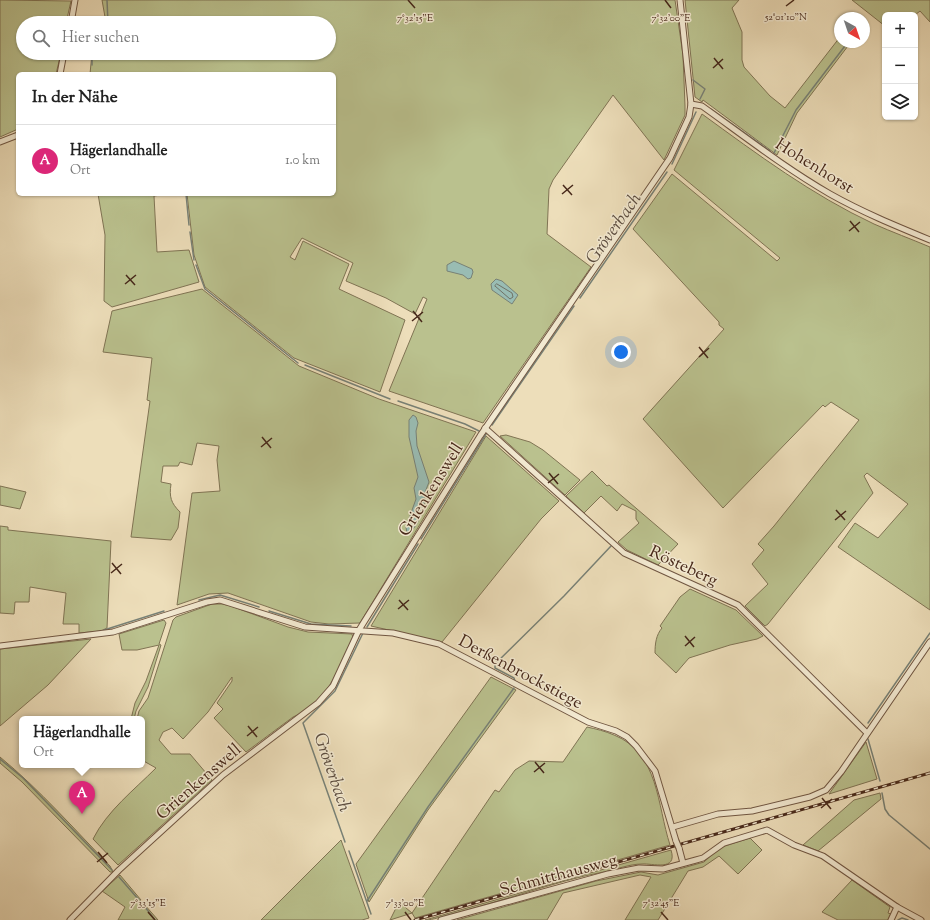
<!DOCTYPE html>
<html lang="de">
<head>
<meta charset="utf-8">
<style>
  :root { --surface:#fff; --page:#f6f6f6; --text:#222; --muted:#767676; --line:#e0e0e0; --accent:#db2777 }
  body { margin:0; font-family:"Sorts Mill Goudy",serif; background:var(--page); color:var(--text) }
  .controls { position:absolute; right:12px; top:12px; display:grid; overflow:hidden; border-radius:6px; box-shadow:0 1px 3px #0004 }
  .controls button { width:36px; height:36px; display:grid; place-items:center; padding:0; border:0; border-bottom:1px solid var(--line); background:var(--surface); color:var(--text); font:20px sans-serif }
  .compass { position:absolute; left:834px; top:12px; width:36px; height:36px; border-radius:50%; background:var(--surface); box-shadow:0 1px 3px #0004; rotate:140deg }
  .you { position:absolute; left:621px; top:352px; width:14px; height:14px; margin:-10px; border:3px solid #fff; border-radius:50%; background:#1a73e8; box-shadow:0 0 0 6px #1a73e833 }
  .badge { display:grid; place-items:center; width:26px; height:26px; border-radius:50%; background:var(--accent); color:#fff; font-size:13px; font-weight:700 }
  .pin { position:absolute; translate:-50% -33px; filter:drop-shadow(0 1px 2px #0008) }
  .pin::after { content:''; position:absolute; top:21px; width:14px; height:12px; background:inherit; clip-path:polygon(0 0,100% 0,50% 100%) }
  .popup { position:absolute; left:19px; top:716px; width:126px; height:52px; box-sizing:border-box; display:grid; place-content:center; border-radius:6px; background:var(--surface); filter:drop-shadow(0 1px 3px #0005); font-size:13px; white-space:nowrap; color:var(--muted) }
  .popup b { font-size:15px; color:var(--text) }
  .popup::after { content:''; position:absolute; left:50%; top:100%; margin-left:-8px; border:8px solid transparent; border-top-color:var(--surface) }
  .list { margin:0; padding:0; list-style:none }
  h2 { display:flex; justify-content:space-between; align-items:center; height:52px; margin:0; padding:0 16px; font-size:17px }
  h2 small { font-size:13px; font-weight:400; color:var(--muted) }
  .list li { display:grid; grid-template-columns:26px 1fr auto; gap:12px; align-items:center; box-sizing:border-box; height:72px; padding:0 16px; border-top:1px solid var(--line) }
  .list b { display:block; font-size:15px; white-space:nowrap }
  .list p { margin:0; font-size:13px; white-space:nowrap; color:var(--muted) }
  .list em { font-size:13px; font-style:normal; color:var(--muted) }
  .icon { flex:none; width:22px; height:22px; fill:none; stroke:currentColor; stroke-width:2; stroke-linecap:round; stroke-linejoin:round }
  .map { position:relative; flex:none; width:930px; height:920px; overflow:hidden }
  .search { position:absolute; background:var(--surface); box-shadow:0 1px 3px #0004; left:16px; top:16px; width:320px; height:44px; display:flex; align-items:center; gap:10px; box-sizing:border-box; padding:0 14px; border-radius:22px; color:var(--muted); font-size:15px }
  .panel { position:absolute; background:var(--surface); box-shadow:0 1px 3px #0004; left:16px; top:72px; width:320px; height:124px; border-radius:6px }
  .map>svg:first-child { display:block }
  .green { fill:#bac18e; stroke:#807454 }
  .water { fill:#99bcb3; stroke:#788176 }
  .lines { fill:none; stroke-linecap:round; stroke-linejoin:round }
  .shore { stroke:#707266; stroke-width:1 }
  .stream { stroke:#788176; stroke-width:1.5 }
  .street-casing { stroke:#705642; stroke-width:7 }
  .street { stroke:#f3ead2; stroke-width:5 }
  .rail-casing { stroke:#47281a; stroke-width:3 }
  .rail { stroke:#f3ead2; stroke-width:1.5; stroke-dasharray:4.5; stroke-linecap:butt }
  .street-bridge-casing { stroke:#705642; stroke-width:7; stroke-linecap:butt }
  .street-bridge { stroke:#f3ead2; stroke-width:5 }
  .ticks { fill:none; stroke:#47281a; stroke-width:1.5 }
  .labels { text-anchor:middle; stroke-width:3; stroke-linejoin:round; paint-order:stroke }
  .street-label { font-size:17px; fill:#47281a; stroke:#f3ead2 }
  .water-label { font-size:18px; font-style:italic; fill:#5c4d40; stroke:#f3ead2 }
  .ticks-label { font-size:10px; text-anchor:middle; fill:#47281a; stroke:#f3ead2; stroke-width:3; stroke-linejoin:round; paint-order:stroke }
</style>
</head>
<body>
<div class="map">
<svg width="930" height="920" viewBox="0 0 930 920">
  <rect width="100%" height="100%" fill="#eddeba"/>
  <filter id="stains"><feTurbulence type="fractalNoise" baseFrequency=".005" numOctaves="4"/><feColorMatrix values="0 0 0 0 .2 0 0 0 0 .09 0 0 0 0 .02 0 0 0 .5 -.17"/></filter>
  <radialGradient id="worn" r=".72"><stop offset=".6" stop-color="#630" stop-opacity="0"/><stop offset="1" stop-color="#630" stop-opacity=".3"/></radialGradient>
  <g class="green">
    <path d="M 0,0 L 71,1 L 66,23 L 23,23 L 23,53 L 61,53 L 56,74 L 18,74 L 18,129 L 0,137 Z"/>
    <path d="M 102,0 L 675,0 L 683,55 L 685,106 L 685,115 L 664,160 L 613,95 L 553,180 L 549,189 L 547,234 L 591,267 L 483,423 L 389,391 L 427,299 L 423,297 L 415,314 L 386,298 L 346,281 L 353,263 L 302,238 L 290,257 L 295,260 L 303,241 L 349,264 L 339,289 L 405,320 L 380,392 L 294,358 L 205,287 L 194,255 L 187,194 L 334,194 L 334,74 L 90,74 L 92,53 L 329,53 L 329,23 L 103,23 L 105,17 Z"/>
    <path d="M 685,0 L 739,0 L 732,8 L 742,32 L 742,60 L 744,67 L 770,96 L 785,108 L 840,37 L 840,42 L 851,42 L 797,113 L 777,155 L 703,100 L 702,102 L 695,97 Z"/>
    <path d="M 852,0 L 930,0 L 930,22 L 920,11 L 915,15 L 885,15 L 885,26 Z"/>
    <path d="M 702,114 C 757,154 812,195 874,224 C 892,232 911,239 930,247 L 930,610 L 838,547 L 855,523 L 878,538 L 908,504 L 867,473 L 864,476 L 873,493 L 768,624 L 765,626 L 745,606 L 768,584 L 752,564 L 764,550 L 758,544 L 774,526 L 859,420 L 831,402 L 825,407 L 823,405 L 723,508 L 643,419 L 724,329 L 719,325 L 719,322 L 633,229 L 672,174 L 777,261 L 780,258 L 674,170 Z"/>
    <path d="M 98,194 L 167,194 L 154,196 L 157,252 L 189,250 L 199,282 L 112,307 L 104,301 L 105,235 Z"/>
    <path d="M 202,289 L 299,366 L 379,399 L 476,432 L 360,623 L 329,624 L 311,622 L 228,593 L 209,594 L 177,605 L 192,493 L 220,491 L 217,460 L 219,446 L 197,443 L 192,465 L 180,462 L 178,466 L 163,466 L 161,482 L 171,484 C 169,497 171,503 180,512 L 178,528 L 171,540 L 131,537 L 150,401 L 147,400 L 152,358 L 103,352 L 112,311 Z"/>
    <path d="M 506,435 L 530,442 L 543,450 L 580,480 L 565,495 L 500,436 Z"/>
    <path d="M 486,436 L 559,501 L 541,519 L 442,642 L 371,626 Z"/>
    <path d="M 592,471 L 607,486 L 609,485 L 678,544 L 658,565 L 627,550 L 618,542 L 639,523 L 636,519 L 636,511 L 622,504 L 617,511 L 601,496 L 584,513 L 566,496 Z"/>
    <path d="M 0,486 L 26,492 L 20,509 L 0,505 Z"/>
    <path d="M 0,526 L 8,527 L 8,530 L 111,541 L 107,628 L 101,631 L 79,633 L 79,624 L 63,624 L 66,593 L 30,587 L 29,602 L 15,602 L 14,614 L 0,613 Z"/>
    <path d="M 690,589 L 736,610 L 763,636 L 757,639 L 730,645 L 689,658 L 676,673 L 655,653 C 655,644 656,635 662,628 L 660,626 L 680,597 Z"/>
    <path d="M 212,604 L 222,604 L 231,606 L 288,627 L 308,632 L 352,634 L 353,638 C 339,669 327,703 293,717 L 246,752 L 214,718 L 223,709 L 217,703 L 232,681 L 232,677 L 208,712 L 183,739 L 172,728 L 163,732 L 159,740 L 171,754 L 190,754 L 212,780 L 118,865 L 93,839 C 107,811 134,790 156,768 L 142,760 L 142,719 L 137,719 L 139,711 L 148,698 L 173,620 L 176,617 Z"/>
    <path d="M 164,620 L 166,623 L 159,644 L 161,645 L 148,687 L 136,711 L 134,719 L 131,719 L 135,703 L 146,681 L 159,645 L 137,650 L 122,650 L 119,634 Z"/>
    <path d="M 91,639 L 48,685 L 0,726 L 0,649 Z"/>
    <path d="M 491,677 L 516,690 L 428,810 L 369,902 L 356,864 Z"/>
    <path d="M 587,727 C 596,729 605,731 614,735 C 659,753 657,805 670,845 L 415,918 L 412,913 L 390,920 L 399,902 L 412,913 L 495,790 L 499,792 L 515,770 L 529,761 L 563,762 Z"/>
    <path d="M 866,742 L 877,779 L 829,794 Z"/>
    <path d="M 0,757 C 40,790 74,829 110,866 L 113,872 L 110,872 L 22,782 L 0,763 Z"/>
    <path d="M 880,793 L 881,799 L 818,851 L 803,845 L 854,800 Z"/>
    <path d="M 750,838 L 762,850 L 738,874 L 719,856 L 703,867 L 688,871 L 658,920 L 625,920 L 651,877 L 640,875 L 563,893 L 547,920 L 457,920 L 596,881 L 641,872 L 658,875 L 704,862 L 719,848 Z"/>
    <path d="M 341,840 L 369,918 L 362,920 L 261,920 Z"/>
    <path d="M 671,850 C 678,872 652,863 642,864 C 629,864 615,870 603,872 C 552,882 502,902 451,914 C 442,916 434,920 425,920 Z"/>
    <path d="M 120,875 L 141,900 L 138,903 L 141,906 L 144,904 L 158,920 L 118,920 L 125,907 L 102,891 Z"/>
    <path d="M 852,880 L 890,907 L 888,913 L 891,914 L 888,920 L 838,920 L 822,912 Z"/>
  </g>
  <g class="water">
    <path d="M 454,261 L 472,269 L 473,272 L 471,278 L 468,279 L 463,275 L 447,271 L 447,265 Z"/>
    <path d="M 496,279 L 502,281 L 518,295 L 512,304 L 492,290 L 491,284 Z"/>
    <path d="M 413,415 L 416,417 L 418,423 L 416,431 L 417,446 L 429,482 L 424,495 C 428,503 416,531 407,534 L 406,527 L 416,499 L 414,488 L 418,477 L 409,437 L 409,420 Z"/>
  </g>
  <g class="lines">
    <path class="shore" d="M 497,284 L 512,293 L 513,297 L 510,299 L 495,286 Z"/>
    <g class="stream">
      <path d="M 107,0 L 108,23"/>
      <path d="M 92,65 L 92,53"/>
      <path d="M 693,80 L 705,89 L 700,99"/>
      <path d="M 711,109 L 770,151"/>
      <path d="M 774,153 L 796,110 L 848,42"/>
      <path d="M 672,164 L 696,112"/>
      <path d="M 186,194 L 189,225"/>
      <path d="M 190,232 L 194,260"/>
      <path d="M 196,265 L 205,289 L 298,363"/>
      <path d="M 580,298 L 667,172"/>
      <path d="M 305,365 L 390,399"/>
      <path d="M 398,401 L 465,424 L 479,431"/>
      <path d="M 492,425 L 574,306"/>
      <path d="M 421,539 L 486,434"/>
      <path d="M 199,600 L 220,595 L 259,607"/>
      <path d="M 269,611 L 311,624 L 351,626"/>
      <path d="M 367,627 L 418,544"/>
      <path d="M 104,630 L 164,611"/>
      <path d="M 515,681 L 514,678 L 495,668 L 495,664 L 564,596 L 611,546"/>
      <path d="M 868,723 L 930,633"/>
      <path d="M 868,739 L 880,781"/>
      <path d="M 0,759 L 23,778 L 112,870"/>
      <path d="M 882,793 L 885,809 L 889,815 L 930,849"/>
      <path d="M 345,842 L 303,723 L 335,691 L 363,633"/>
      <path d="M 349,851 L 371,914"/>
      <path d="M 119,877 L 139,900"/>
      <path d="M 367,901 L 428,807 L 514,688"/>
      <path d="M 145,907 L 155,920"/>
      <path d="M 898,920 L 902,918 L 908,920"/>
    </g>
    <defs>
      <g id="street">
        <path d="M 71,23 L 75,0"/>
        <path d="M 60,74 L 64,53"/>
        <path d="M 691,104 L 702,106 C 744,136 785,168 830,194 C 862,212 896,226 930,240"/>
        <path d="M 0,142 L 18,135"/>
        <path d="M 485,428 L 624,553 L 738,605 L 867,733"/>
        <path d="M 0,646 L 113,632 L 207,602 L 220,600 L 305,627 L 393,633 L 439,644 L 588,722 L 616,731 L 627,737 L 636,746 L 655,771 L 676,841"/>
        <path d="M 673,827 L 718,814 L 752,811 L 810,797 L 826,790 L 841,772 L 930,642"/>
        <path d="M 679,848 L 683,863"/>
        <path d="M 70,920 L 119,870 L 223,775 L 318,703 L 333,686 L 359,630 L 480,436 L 670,158 L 689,117 L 691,104 L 680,0"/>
        <path d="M 441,920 L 608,874 L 639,868 L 663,869 L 696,860 L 703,858 L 724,843 L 767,830 L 794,845 L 823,856 L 897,907 L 921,920"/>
        <path d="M 891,920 L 897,907"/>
      </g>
    </defs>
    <use href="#street" class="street-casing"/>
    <use href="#street" class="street"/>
    <defs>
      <path id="rail" d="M 415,920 L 930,773"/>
    </defs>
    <use href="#rail" class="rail-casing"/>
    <use href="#rail" class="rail"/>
    <defs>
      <path id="street-bridge" d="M 676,841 L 679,848"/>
    </defs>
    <use href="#street-bridge" class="street-bridge-casing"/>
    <use href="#street-bridge" class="street-bridge"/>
  </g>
  <path class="ticks" d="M 408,0 L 415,8M 665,0 L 671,8M 786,6 L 794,0M 714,58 L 723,69M 713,68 L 723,59M 563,185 L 572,195M 562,194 L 573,185M 850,221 L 859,232M 849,231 L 860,222M 126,275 L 135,285M 125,284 L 136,275M 413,311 L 422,322M 412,321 L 423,312M 699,347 L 708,358M 699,357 L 709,348M 262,437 L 271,448M 261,447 L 272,438M 549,473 L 558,484M 548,483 L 559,474M 836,510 L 845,520M 835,520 L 846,511M 112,563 L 121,574M 111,573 L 122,564M 399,600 L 408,610M 398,609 L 409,600M 685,636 L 694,647M 685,646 L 695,637M 248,726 L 257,737M 247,736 L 258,727M 535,762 L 544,773M 534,772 L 545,763M 822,798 L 831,809M 821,808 L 832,799M 98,852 L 107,863M 97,862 L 108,853M 148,912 L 155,920M 405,912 L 411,920M 661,912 L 668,920"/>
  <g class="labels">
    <g class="street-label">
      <text transform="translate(815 165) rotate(32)" y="6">Hohenhorst</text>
      <text transform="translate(430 489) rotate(-58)" y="6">Grienkenswell</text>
      <text transform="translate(684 565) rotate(25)" y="6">Rösteberg</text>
      <text transform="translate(521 671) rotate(28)" y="6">Derßenbrockstiege</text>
      <text transform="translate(198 781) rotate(-41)" y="6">Grienkenswell</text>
      <text transform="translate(558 874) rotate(-15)" y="6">Schmitthausweg</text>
    </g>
    <g class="water-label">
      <text transform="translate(613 228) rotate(-55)" y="6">Gröverbach</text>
      <text transform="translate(333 772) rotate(71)" y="6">Gröverbach</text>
    </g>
  </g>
  <g class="ticks-label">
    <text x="786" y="20">52°01'10"N</text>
    <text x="415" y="21">7°32'15"E</text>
    <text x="671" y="21">7°32'00"E</text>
    <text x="148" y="906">7°33'15"E</text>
    <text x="405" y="906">7°33'00"E</text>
    <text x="661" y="906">7°32'45"E</text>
  </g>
  <rect width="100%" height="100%" filter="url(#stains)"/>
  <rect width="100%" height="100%" fill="url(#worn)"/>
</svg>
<div class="controls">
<button>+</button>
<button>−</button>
<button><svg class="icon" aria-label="layers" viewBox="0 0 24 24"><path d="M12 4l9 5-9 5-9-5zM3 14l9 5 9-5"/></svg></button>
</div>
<svg class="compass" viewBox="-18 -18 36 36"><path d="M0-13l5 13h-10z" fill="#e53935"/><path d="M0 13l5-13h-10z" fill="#767676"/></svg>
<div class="you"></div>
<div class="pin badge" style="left:82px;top:814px">A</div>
<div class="popup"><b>Hägerlandhalle</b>Ort</div>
<div class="search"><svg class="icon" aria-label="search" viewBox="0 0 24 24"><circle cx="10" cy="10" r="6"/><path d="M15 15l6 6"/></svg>Hier suchen</div>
<section class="panel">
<h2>In der Nähe<small></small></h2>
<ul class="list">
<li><span class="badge">A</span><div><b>Hägerlandhalle</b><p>Ort</p></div><em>1.0 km</em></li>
</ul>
</section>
</div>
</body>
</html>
